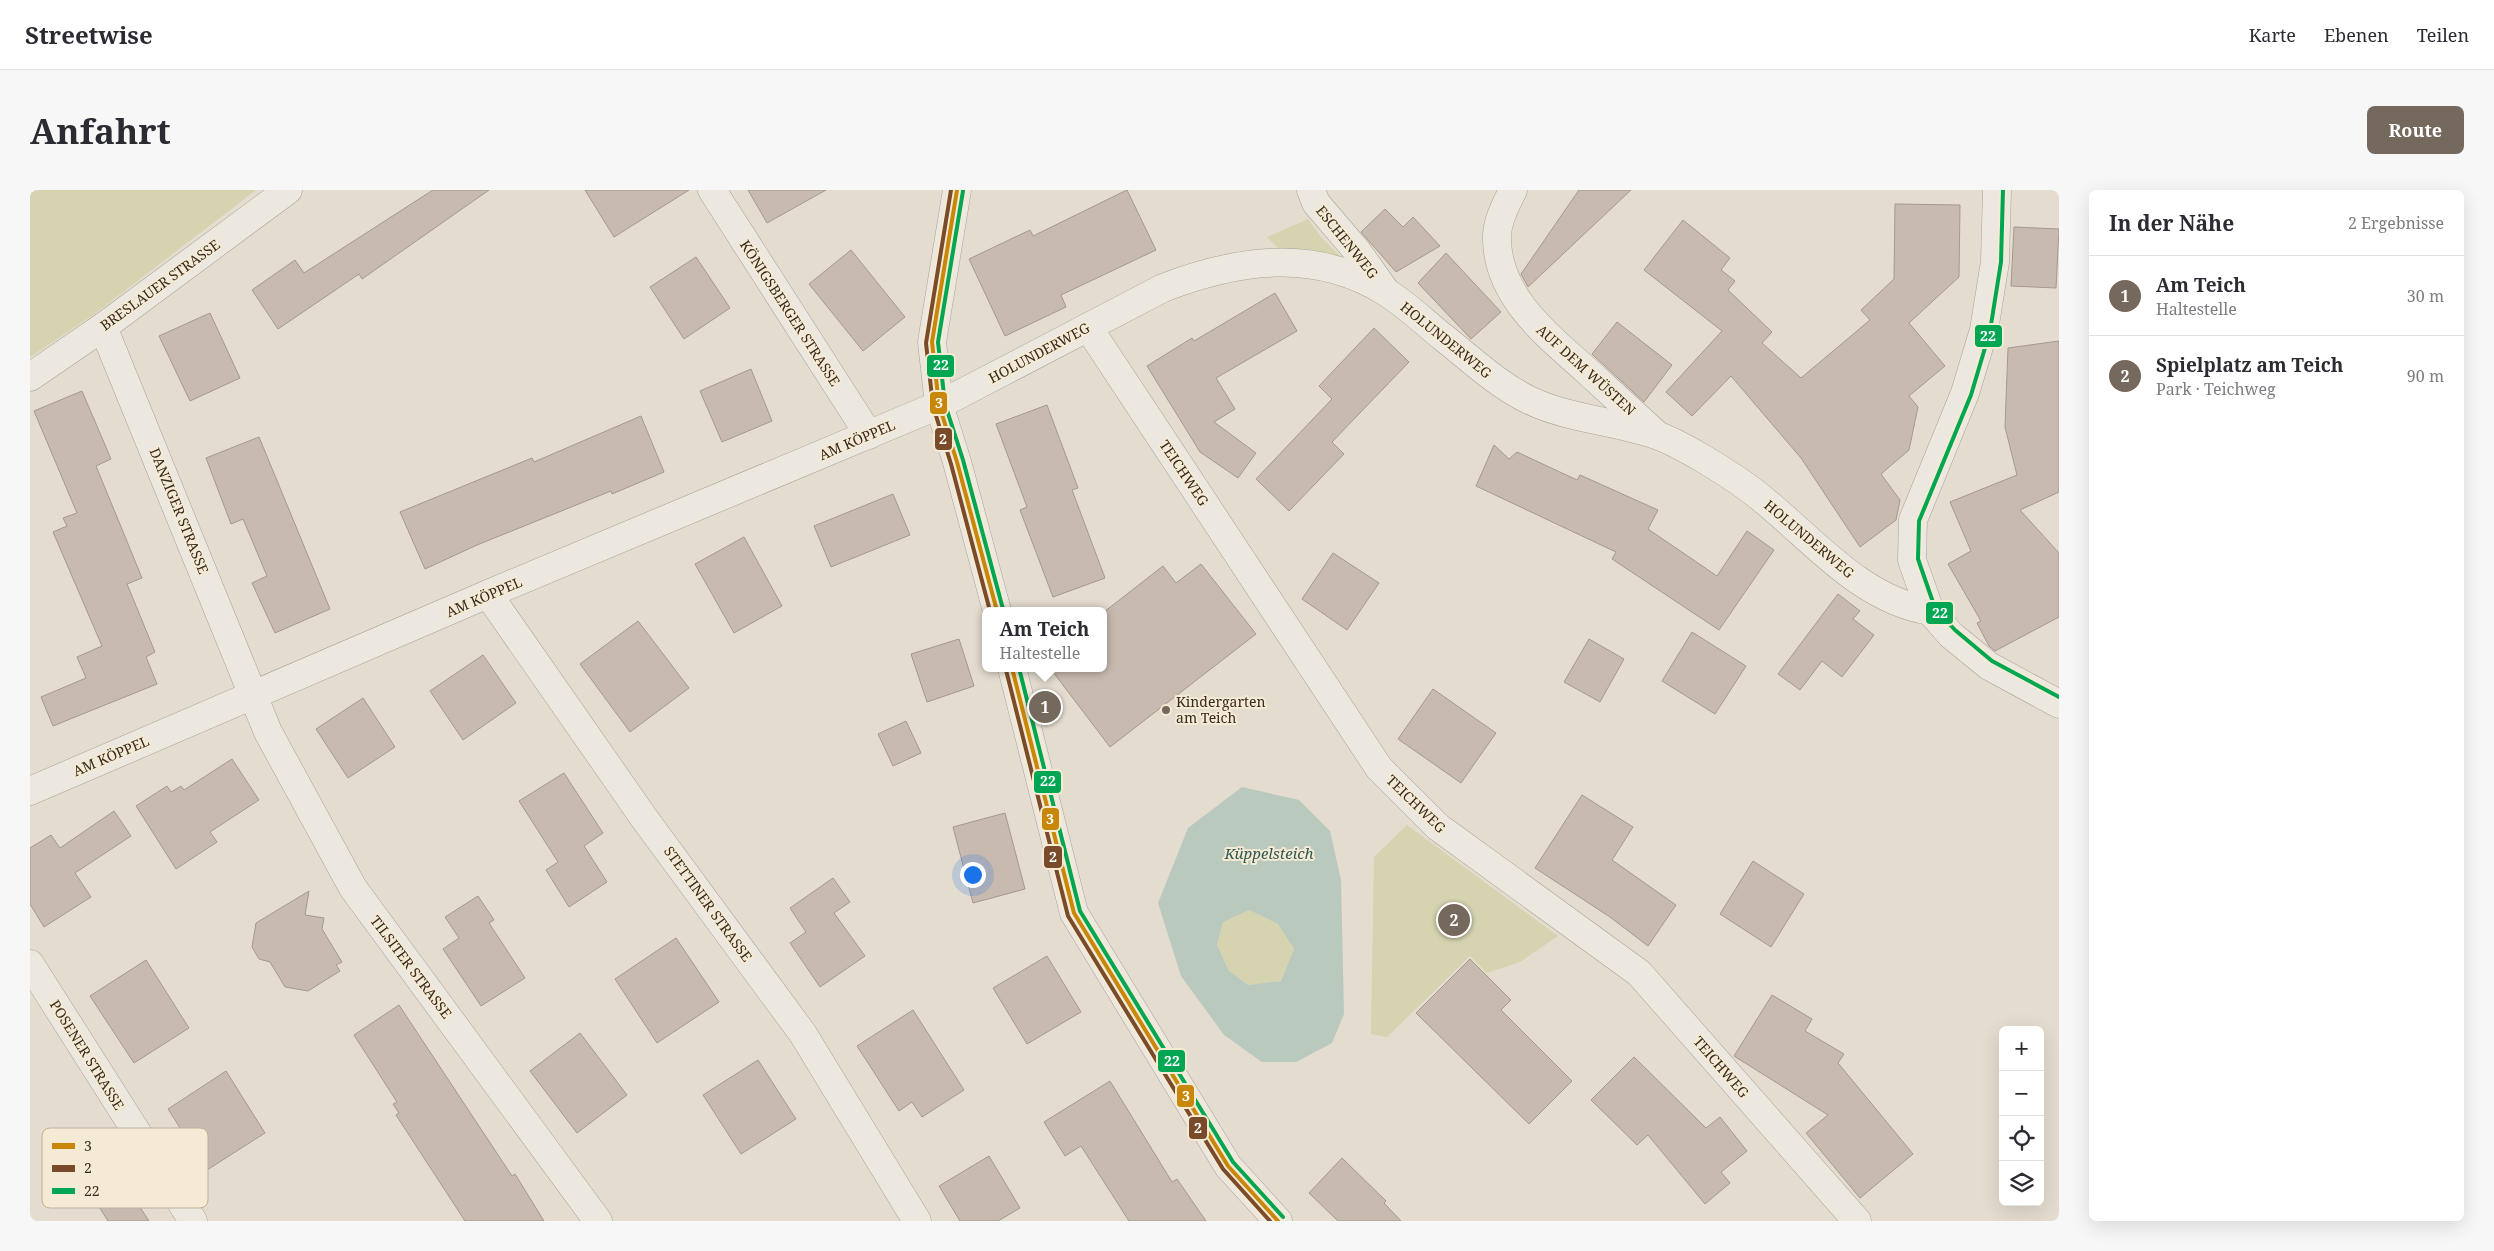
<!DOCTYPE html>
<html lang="de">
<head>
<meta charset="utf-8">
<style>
  :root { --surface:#fff; --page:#f7f7f7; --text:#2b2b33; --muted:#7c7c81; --line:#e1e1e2; --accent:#75685c }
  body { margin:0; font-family:"Noto Serif",serif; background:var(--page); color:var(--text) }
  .controls { position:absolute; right:15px; bottom:15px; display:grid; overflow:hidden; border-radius:8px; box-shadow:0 5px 20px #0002 }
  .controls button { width:45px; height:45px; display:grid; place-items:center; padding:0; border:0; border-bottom:1px solid var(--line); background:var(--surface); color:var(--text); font:25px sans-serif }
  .you { position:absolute; left:942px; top:684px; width:18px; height:18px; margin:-12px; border:4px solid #fff; border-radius:50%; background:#1a73e8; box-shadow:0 0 0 8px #1a73e833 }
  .badge { display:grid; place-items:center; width:32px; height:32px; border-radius:50%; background:var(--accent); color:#fff; font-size:16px; font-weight:700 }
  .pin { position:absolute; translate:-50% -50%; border:2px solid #fff; box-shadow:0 1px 5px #0006 }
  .popup { position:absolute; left:952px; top:417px; width:125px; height:65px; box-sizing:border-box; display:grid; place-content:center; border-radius:8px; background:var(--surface); filter:drop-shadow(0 1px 4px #0005); font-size:16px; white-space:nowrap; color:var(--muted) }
  .popup b { font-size:19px; color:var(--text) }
  .popup::after { content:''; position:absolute; left:50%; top:100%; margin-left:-10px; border:10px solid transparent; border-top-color:var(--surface) }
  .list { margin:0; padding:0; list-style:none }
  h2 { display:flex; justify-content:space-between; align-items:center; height:65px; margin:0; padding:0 20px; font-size:21px }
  h2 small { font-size:16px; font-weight:400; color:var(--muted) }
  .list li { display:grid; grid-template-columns:32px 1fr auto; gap:15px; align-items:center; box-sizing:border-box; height:80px; padding:0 20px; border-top:1px solid var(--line) }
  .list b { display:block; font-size:19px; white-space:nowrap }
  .list p { margin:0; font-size:16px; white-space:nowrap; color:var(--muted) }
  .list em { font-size:16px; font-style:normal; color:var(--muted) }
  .icon { flex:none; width:28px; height:28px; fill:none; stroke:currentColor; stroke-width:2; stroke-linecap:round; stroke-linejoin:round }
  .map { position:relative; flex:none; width:2029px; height:1031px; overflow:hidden; border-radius:8px }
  header { display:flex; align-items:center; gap:30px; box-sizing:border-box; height:70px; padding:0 25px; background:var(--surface); border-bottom:1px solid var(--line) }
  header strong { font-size:24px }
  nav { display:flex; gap:28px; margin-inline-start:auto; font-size:18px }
  .intro { display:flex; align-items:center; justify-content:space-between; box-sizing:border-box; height:120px; padding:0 30px }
  h1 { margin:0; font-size:35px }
  .button { padding:12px 22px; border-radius:8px; background:var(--accent); color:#fff; font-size:18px; font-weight:700 }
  main { display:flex; gap:30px; padding:0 30px }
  aside { flex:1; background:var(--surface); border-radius:8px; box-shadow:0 5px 20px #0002 }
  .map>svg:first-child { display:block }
  .green { fill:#d5d3b0 }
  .water { fill:#b9c9be; fill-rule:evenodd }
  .building { fill:#c8baaf; stroke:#a5988d }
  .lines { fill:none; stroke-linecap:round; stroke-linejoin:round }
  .minor-casing { stroke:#aaa196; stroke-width:29 }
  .minor { stroke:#ece8df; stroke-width:28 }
  .bus-1-casing { stroke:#f5ead3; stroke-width:8 }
  .bus-2-casing { stroke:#f5ead3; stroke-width:8 }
  .bus-3-casing { stroke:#f5ead3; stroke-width:8 }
  .bus-1 { stroke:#c88708; stroke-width:4 }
  .bus-2 { stroke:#7a4b2a; stroke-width:4 }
  .bus-3 { stroke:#00a651; stroke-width:4 }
  .poi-dot { fill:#75685c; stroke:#f5ead3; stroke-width:2 }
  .labels { text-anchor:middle; stroke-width:4; stroke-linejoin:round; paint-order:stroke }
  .street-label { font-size:14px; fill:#392a1e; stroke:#f5ead3 }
  .poi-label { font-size:14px; fill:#392a1e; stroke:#f5ead3; text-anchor:start }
  .water-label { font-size:15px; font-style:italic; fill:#2d5853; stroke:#f5ead3 }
  .key { fill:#f5ead3; stroke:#bdb09d; stroke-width:1 }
  .key-label { font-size:14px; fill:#392a1e }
  .line-badge { stroke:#f5ead3; stroke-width:2 }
  .badge-label { font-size:14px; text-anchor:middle; font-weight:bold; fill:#fff }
</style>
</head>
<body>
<header>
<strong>Streetwise</strong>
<nav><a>Karte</a><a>Ebenen</a><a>Teilen</a></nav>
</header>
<div class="intro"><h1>Anfahrt</h1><a class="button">Route</a></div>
<main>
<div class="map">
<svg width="2029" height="1031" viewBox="0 0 2029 1031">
  <rect width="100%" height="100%" fill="#e4dcce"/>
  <g class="green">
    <path d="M 0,0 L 226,0 L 63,125 L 0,167 Z"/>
    <path d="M 1278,29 L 1291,47 L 1316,72 L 1285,63 L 1248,58 L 1237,47 Z"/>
    <path d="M 1377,635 L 1528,746 L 1490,772 L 1457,783 L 1440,766 L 1357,847 L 1341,844 L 1344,667 Z"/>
    <path d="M 1219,720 L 1248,734 L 1264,759 L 1251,791 L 1218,795 L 1199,781 L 1187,755 L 1193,732 Z"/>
  </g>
  <path class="water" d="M 1212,597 L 1269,610 L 1300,641 L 1311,690 L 1314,824 L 1302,853 L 1266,872 L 1232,872 L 1194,845 L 1151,786 L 1128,713 L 1158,638 ZM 1219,720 L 1248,734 L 1264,759 L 1251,791 L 1218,795 L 1199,781 L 1187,755 L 1193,732 Z"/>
  <g class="building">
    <path d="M 403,0 L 459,0 L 332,89 L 329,84 L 248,139 L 222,100 L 265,70 L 274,83 Z"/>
    <path d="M 555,0 L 659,0 L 584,47 Z"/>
    <path d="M 718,0 L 796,0 L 737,33 Z"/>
    <path d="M 1097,0 L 1126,60 L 1031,105 L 1036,117 L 975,146 L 939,69 L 1000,40 L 1003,46 Z"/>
    <path d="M 1549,0 L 1601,0 L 1498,97 L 1491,84 Z"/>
    <path d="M 1865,14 L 1930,15 L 1929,87 L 1879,133 L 1915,176 L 1879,206 L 1888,217 L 1879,260 L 1851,284 L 1870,310 L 1866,330 L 1830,357 L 1771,268 L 1701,186 L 1662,226 L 1636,202 L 1692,141 L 1614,80 L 1653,30 L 1700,68 L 1691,80 L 1705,91 L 1698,100 L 1742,142 L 1732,153 L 1771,188 L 1840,130 L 1831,120 L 1864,89 Z"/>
    <path d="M 1355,19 L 1373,37 L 1383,27 L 1410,56 L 1366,82 L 1331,42 Z"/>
    <path d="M 1984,37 L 2029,39 L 2026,98 L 1981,96 Z"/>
    <path d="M 821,60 L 875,127 L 833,161 L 779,94 Z"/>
    <path d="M 1416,63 L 1471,122 L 1441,149 L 1388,93 Z"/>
    <path d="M 666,67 L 700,118 L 654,149 L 620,97 Z"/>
    <path d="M 1245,103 L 1267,141 L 1186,188 L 1205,219 L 1184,232 L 1226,263 L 1208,288 L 1170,262 L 1117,176 L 1162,148 L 1164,151 Z"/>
    <path d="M 180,123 L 210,188 L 160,211 L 129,146 Z"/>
    <path d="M 1587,132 L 1642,175 L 1614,212 L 1562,164 Z"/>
    <path d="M 1344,138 L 1379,172 L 1302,252 L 1314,264 L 1259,321 L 1226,289 L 1302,209 L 1289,196 Z"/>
    <path d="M 2029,151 L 2029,302 L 1990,320 L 2029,363 L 2029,427 L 1965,461 L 1959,456 L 1947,433 L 1951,431 L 1918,374 L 1941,361 L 1920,312 L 1987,285 L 1975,237 L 1978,158 Z"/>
    <path d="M 721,179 L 742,231 L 692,252 L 670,201 Z"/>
    <path d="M 52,201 L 81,269 L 66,276 L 112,388 L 97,394 L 125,462 L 116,467 L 127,494 L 23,536 L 11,507 L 56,488 L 47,467 L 72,456 L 23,342 L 37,336 L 33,328 L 47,323 L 4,221 Z"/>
    <path d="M 1017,215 L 1048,298 L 1042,300 L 1075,388 L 1023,407 L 990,320 L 997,317 L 966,234 Z"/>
    <path d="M 611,226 L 634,282 L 582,304 L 581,301 L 447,355 L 395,379 L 370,322 L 502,268 L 504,272 Z"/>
    <path d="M 229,247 L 300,419 L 245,443 L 222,393 L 237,386 L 213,329 L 201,334 L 176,268 Z"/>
    <path d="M 1464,255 L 1479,269 L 1487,262 L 1547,290 L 1550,285 L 1628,320 L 1618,339 L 1687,386 L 1717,341 L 1744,360 L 1689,440 L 1582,369 L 1586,362 L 1446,296 Z"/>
    <path d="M 863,304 L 880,345 L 801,377 L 784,336 Z"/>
    <path d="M 714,347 L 752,416 L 704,443 L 665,374 Z"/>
    <path d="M 1303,363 L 1349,393 L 1317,440 L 1272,409 Z"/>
    <path d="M 1171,374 L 1226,444 L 1080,557 L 1020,478 L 1074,478 L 1074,422 L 1133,376 L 1146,393 Z"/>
    <path d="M 1808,404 L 1830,421 L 1823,429 L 1844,445 L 1812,487 L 1792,471 L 1770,500 L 1748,484 Z"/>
    <path d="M 608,431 L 659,498 L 600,542 L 550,474 Z"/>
    <path d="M 1662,442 L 1716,476 L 1685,524 L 1632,491 Z"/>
    <path d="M 929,449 L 944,496 L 897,512 L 881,464 Z"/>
    <path d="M 1559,449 L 1594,469 L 1570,512 L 1534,492 Z"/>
    <path d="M 453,465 L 486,513 L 433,550 L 400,501 Z"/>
    <path d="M 1403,499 L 1466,543 L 1431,593 L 1368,549 Z"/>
    <path d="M 333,508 L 365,557 L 318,588 L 286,539 Z"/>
    <path d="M 876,531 L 891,563 L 863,576 L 848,544 Z"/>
    <path d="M 202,569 L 229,610 L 180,642 L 187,652 L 146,679 L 106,616 L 137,596 L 141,602 L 151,596 L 154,600 Z"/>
    <path d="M 534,583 L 573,643 L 554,656 L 577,692 L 539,717 L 516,680 L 528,672 L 489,611 Z"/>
    <path d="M 1552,605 L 1603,637 L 1582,670 L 1646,715 L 1618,756 L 1580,727 L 1505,678 Z"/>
    <path d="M 84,621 L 101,646 L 45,683 L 61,707 L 14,737 L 0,714 L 0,658 L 21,645 L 30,658 Z"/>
    <path d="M 975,623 L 995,699 L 943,713 L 923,637 Z"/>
    <path d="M 1723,671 L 1774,704 L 1741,757 L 1690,724 Z"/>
    <path d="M 803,688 L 820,712 L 804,723 L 835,766 L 790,797 L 760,753 L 776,742 L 760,718 Z"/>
    <path d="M 279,701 L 275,725 L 294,728 L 292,739 L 312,772 L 306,775 L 310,781 L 278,801 L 255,797 L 240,772 L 229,769 L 222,757 L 226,733 Z"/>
    <path d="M 448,706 L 464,730 L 459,733 L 495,788 L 451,816 L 413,759 L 429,748 L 415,727 Z"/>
    <path d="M 646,748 L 689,812 L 627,853 L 585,789 Z"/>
    <path d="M 1017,766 L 1051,822 L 997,854 L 963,798 Z"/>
    <path d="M 1440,769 L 1481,810 L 1471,820 L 1542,891 L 1499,934 L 1386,823 Z"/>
    <path d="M 116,770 L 159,838 L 104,873 L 60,806 Z"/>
    <path d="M 1742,805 L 1782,829 L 1775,841 L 1814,864 L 1808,873 L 1883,964 L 1830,1008 L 1776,943 L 1798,925 L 1704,866 Z"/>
    <path d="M 369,815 L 482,986 L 485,984 L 514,1031 L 435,1031 L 366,925 L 369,923 L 363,914 L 367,912 L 324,845 Z"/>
    <path d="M 883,820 L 934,900 L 892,927 L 882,912 L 869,921 L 827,856 Z"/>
    <path d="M 550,843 L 597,905 L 547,943 L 500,881 Z"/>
    <path d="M 1604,867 L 1676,938 L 1690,927 L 1717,961 L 1691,982 L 1700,993 L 1675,1014 L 1618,945 L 1607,955 L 1561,910 Z"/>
    <path d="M 728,870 L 766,929 L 711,964 L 673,905 Z"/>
    <path d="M 196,881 L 235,943 L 177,980 L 138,919 Z"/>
    <path d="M 1080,891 L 1142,992 L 1147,989 L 1176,1031 L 1099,1031 L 1051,956 L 1035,966 L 1014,932 Z"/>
    <path d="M 959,966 L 990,1018 L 968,1031 L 930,1031 L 909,996 Z"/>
    <path d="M 1312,968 L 1356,1011 L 1354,1013 L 1371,1031 L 1308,1031 L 1279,1003 Z"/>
    <path d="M 95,994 L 119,1031 L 78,1031 L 66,1012 Z"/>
  </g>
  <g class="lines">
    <defs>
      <g id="minor">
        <path d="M 682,0 L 839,245"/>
        <path d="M 927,0 L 902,152 L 909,215 L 927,272 L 967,421"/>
        <path d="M 1281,0 L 1286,13 L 1327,61 L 1354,99"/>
        <path d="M 1483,0 C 1475,17 1466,32 1467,51 C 1469,108 1517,145 1556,180 C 1579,201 1603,223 1626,244"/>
        <path d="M 1967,0 L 1965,72 L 1954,140 L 1935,203 L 1883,330 L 1882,370 L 1900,421 L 1921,445 L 1959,476 L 2029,514"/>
        <path d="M 73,137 L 238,542 L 323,698 L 568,1031"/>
        <path d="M 1058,137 L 1349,578 L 1408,637 L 1609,783 L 1827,1031"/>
        <path d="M 0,187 L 73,137 L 258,0"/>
        <path d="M 458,404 L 614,628 L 773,844 L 887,1031"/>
        <path d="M 982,478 L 1044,723 L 1198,976 L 1248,1031"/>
        <path d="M 0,601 L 458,404 L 909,215 L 1133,98 C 1208,69 1285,58 1356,102 C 1377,115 1395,133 1414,148 C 1442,170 1468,195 1499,210 C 1539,229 1585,231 1626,245 C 1650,253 1696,282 1717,297 C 1775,339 1825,409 1900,421"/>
        <path d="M 0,774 L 163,1031"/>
      </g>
    </defs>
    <use href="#minor" class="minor-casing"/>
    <use href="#minor" class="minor"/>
    <defs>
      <g id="bus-1">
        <path d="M 927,0 L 902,152 L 909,215 L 927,272 L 967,421"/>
        <path d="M 982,478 L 1044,723 L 1198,976 L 1248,1031"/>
      </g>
      <g id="bus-2">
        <path d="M 921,0 L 896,153 L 903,216 L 921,274 L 960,421"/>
        <path d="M 976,480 L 1038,726 L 1193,979 L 1240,1031"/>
      </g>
      <g id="bus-3">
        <path d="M 1973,0 L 1971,72 L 1960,141 L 1941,205 L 1889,331 L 1888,369 L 1905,418 L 1925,440 L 1962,471 L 2029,507"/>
        <path d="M 933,1 L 908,152 L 915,214 L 933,270 L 973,419"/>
        <path d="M 989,478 L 1050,721 L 1203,972 L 1253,1027"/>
      </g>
    </defs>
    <use href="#bus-1" class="bus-1-casing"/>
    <use href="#bus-2" class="bus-2-casing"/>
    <use href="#bus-3" class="bus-3-casing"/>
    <use href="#bus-1" class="bus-1"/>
    <use href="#bus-2" class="bus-2"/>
    <use href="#bus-3" class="bus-3"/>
  </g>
  <circle class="poi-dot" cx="1136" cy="520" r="5"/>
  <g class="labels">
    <g class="street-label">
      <text transform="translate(1317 52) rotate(51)" y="5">ESCHENWEG</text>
      <text transform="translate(130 95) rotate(-36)" y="5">BRESLAUER STRASSE</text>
      <text transform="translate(760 123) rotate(57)" y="5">KÖNIGSBERGER STRASSE</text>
      <text transform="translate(1416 150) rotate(39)" y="5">HOLUNDERWEG</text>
      <text transform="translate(1009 163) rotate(-28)" y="5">HOLUNDERWEG</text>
      <text transform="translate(1556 180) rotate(42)" y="5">AUF DEM WÜSTEN</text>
      <text transform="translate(827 250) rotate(-23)" y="5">AM KÖPPEL</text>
      <text transform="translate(1154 283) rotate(56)" y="5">TEICHWEG</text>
      <text transform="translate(149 321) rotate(68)" y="5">DANZIGER STRASSE</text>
      <text transform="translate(1779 349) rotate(40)" y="5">HOLUNDERWEG</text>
      <text transform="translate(454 407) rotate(-23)" y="5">AM KÖPPEL</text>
      <text transform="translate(81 566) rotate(-23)" y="5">AM KÖPPEL</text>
      <text transform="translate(1386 614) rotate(44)" y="5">TEICHWEG</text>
      <text transform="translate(678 714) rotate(54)" y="5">STETTINER STRASSE</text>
      <text transform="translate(381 777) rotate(53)" y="5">TILSITER STRASSE</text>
      <text transform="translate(57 865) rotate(58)" y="5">POSENER STRASSE</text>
      <text transform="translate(1691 877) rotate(49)" y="5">TEICHWEG</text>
    </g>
    <g class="poi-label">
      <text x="1146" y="517">Kindergarten<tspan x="1146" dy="16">am Teich</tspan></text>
    </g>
    <g class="water-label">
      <text x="1239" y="669">Küppelsteich</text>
    </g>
  </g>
  <rect x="12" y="938" width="166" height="80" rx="8" class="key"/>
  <rect x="22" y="953" width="23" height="6" fill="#c88708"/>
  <rect x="22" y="975" width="23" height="7" fill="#7a4b2a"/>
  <rect x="22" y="998" width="23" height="6" fill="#00a651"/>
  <g class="key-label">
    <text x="54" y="961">3</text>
    <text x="54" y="983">2</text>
    <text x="54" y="1006">22</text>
  </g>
  <g class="line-badge">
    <rect x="1944" y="134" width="29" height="24" rx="5" fill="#00a651"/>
    <rect x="896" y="164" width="29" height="24" rx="5" fill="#00a651"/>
    <rect x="899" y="201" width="19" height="24" rx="5" fill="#c88708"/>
    <rect x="904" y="237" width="19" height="24" rx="5" fill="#7a4b2a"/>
    <rect x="1895" y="411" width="29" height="24" rx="5" fill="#00a651"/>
    <rect x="1003" y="580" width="29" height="24" rx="5" fill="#00a651"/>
    <rect x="1011" y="617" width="19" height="24" rx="5" fill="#c88708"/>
    <rect x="1013" y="655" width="20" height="24" rx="5" fill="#7a4b2a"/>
    <rect x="1127" y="859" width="29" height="24" rx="5" fill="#00a651"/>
    <rect x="1146" y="894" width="19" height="24" rx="5" fill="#c88708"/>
    <rect x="1158" y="926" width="20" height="24" rx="5" fill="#7a4b2a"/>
  </g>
  <g class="badge-label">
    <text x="1958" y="151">22</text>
    <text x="911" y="180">22</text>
    <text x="909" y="218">3</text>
    <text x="913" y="254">2</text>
    <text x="1910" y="428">22</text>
    <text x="1018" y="596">22</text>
    <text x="1020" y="634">3</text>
    <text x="1023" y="672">2</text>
    <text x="1142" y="876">22</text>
    <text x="1156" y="911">3</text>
    <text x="1168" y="943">2</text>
  </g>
</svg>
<div class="controls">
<button>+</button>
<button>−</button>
<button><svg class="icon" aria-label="locate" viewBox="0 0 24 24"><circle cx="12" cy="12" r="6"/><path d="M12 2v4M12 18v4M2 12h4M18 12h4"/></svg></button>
<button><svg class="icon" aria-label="layers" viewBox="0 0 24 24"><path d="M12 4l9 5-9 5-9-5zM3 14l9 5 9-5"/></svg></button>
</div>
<div class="you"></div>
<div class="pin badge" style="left:1015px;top:517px">1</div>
<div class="popup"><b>Am Teich</b>Haltestelle</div>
<div class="pin badge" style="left:1424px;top:730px">2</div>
</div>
<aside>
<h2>In der Nähe<small>2 Ergebnisse</small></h2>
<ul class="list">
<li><span class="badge">1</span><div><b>Am Teich</b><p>Haltestelle</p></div><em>30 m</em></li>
<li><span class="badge">2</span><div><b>Spielplatz am Teich</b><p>Park · Teichweg</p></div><em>90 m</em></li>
</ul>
</aside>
</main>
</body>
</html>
